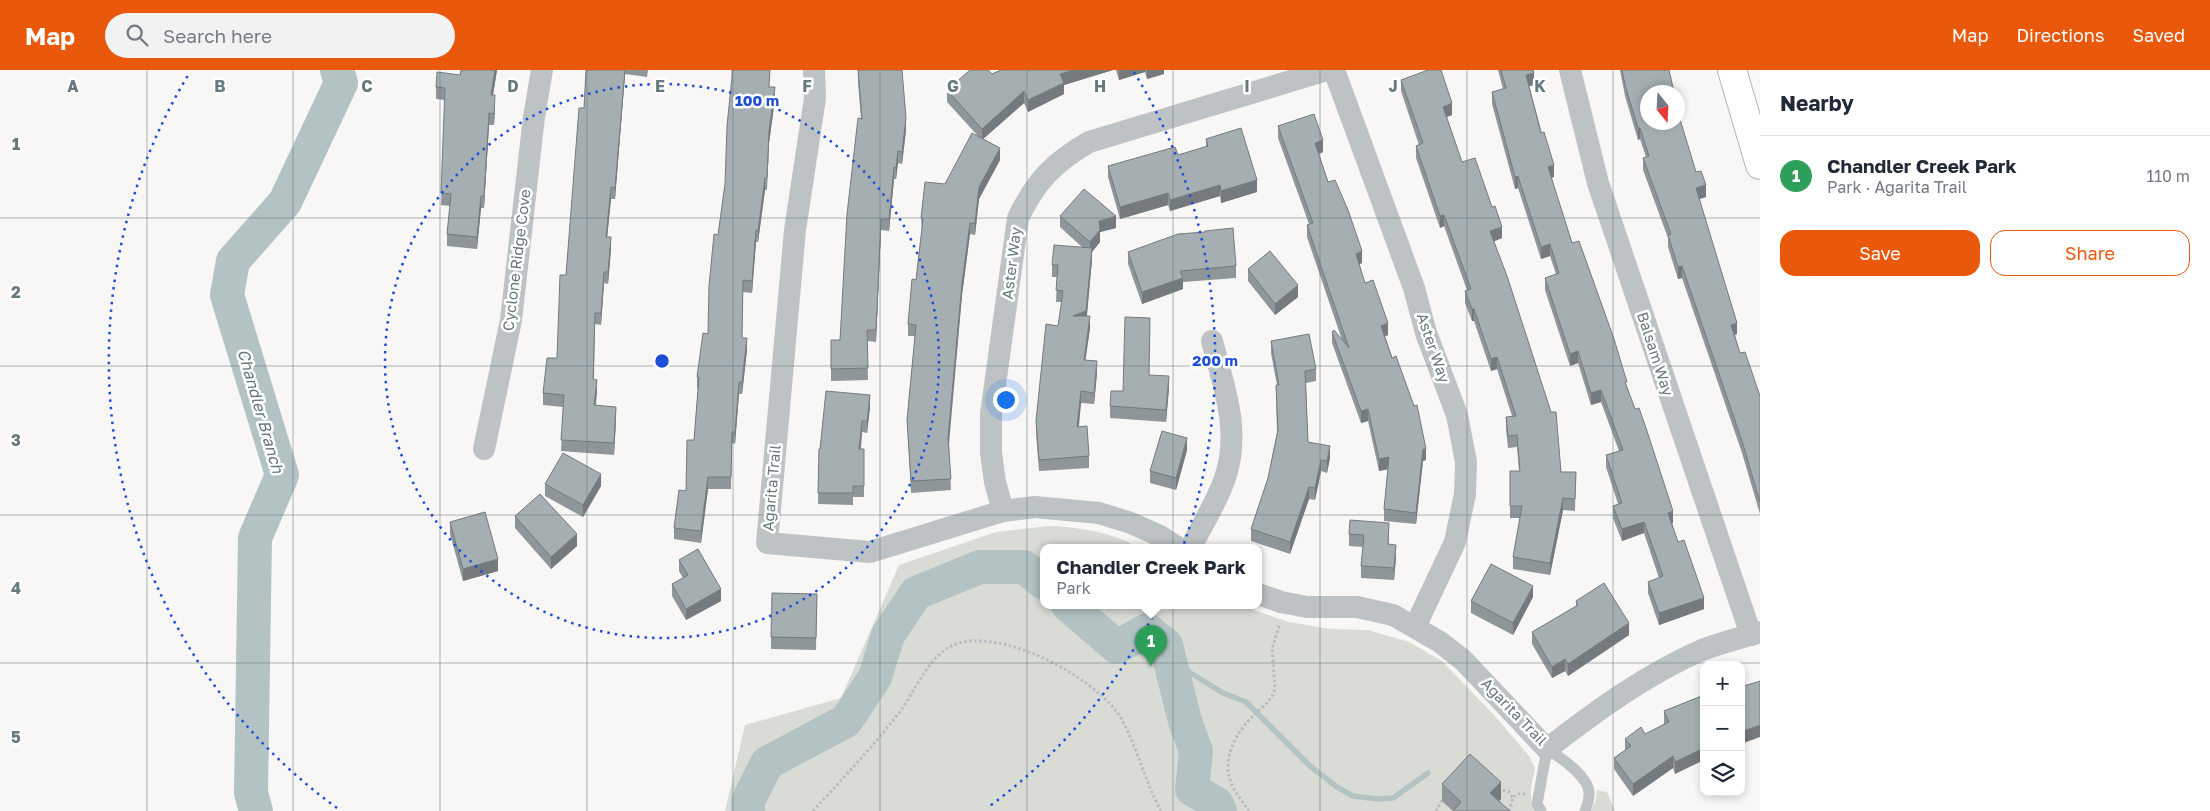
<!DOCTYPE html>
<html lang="en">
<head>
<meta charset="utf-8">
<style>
  :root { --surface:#fff; --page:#f2f2f3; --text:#1f2937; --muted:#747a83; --line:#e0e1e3; --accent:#ea580c }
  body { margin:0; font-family:"Golos Text",sans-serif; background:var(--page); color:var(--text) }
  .controls { position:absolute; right:15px; bottom:15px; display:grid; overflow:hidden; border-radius:10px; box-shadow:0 2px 8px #0003 }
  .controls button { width:45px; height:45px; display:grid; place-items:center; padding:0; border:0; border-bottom:1px solid var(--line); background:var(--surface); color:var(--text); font:25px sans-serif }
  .compass { position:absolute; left:1640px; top:15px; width:45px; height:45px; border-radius:50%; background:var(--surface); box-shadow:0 2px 8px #0003; rotate:162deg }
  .you { position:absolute; left:1005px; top:329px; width:18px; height:18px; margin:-12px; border:4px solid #fff; border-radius:50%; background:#1a73e8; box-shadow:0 0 0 8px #1a73e833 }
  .badge { display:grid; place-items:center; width:32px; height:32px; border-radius:50%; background:var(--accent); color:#fff; font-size:16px; font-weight:700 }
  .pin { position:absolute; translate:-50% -41px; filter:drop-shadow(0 1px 2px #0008) }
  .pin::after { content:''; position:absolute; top:26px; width:18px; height:15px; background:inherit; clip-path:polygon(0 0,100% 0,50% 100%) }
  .popup { position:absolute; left:1040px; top:474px; width:222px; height:65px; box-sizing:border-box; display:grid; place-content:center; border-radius:10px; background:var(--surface); filter:drop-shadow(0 1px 4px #0005); font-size:16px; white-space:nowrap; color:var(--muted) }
  .popup b { font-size:19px; color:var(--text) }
  .popup::after { content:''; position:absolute; left:50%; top:100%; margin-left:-10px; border:10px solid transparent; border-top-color:var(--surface) }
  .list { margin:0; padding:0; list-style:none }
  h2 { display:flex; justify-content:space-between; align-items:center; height:65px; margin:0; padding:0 20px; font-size:21px }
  h2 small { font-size:16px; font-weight:400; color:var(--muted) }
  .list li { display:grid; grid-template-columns:32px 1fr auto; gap:15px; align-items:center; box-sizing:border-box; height:80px; padding:0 20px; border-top:1px solid var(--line) }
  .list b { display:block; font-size:19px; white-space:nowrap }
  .list p { margin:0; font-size:16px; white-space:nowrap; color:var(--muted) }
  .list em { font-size:16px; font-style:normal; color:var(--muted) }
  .actions { display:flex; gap:10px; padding:15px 20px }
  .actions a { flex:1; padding:11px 0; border:1px solid var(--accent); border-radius:15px; text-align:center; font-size:18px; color:var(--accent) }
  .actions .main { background:var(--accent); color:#fff }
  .icon { flex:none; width:28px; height:28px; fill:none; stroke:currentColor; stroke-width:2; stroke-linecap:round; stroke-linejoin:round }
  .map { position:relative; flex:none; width:1760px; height:741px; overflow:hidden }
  header { display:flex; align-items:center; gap:30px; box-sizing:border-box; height:70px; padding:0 25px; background:var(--accent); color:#fff }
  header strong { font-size:24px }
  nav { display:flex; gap:28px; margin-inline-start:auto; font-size:18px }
  .search { width:350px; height:45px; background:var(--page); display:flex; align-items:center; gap:12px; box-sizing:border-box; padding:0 18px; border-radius:28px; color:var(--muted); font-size:19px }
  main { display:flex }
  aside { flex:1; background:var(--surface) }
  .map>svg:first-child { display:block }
  .green { fill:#d9dcd5 }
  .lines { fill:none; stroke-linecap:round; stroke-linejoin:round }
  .stream { stroke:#b3c3c3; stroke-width:5.5 }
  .river { stroke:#b3c3c3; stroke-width:34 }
  .secondary-casing { stroke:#b0b8ba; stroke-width:30 }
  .path { stroke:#b8bcbe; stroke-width:3; stroke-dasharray:2.5 2.5; stroke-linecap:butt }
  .service { stroke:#bdc3c5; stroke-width:11 }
  .minor { stroke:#bdc3c5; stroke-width:22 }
  .secondary { stroke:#fff; stroke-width:28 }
  .wall { fill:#8e9699 }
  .shaded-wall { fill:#747a7d }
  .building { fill:#a5afb2; stroke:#747a7d }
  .grid { fill:none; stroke:#66797d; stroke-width:1; stroke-opacity:0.55 }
  .ring { fill:none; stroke:#1d4ed8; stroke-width:2.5; stroke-dasharray:2.5 5 }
  .labels { text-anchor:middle; stroke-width:5; stroke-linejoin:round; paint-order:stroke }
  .street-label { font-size:15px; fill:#66797d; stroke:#fff }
  .water-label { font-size:16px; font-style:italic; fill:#617778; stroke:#fff }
  .grid-label { font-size:16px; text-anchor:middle; font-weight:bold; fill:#66797d; stroke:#fff; stroke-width:5; stroke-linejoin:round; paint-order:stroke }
  .centre { fill:#1d4ed8; stroke:#fff; stroke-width:2.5 }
  .ring-label { font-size:15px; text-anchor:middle; font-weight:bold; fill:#1d4ed8; stroke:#fff; stroke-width:5; stroke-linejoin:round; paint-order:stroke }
</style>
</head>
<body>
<header>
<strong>Map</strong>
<div class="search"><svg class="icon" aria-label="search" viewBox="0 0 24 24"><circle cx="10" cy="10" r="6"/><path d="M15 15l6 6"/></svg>Search here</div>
<nav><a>Map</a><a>Directions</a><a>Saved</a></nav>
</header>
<main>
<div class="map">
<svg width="1760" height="741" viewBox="0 0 1760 741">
  <rect width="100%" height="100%" fill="#f8f7f6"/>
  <g class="green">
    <path d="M 1048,456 C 1079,457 1111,462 1138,477 L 1044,477 L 1044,535 L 1244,535 L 1256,541 L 1289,552 L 1330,559 L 1368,560 L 1409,572 L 1442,591 L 1495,646 L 1529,686 L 1535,698 C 1532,713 1528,727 1534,741 L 725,741 L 745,655 L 841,628 L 899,495 L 996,462 Z"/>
    <path d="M 1597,720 L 1607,722 L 1615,741 L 1591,741 L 1596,730 Z"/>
  </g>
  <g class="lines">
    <path class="stream" d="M 1171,591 L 1223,623 L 1246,632 L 1310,696 L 1337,717 L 1353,726 L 1378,729 L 1393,728 L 1428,703"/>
    <g class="river">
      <path d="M 1068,535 L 1117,577 L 1147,560 L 1166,575 L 1185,651 L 1196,681 L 1192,719 L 1217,734 L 1220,741"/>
      <path d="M 256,741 L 251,723 L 255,468 L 282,405 L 227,225 L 233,191 L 285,132 L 341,13 L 337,0"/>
      <path d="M 748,741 L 748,731 L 767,693 L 846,651 L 875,607 L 888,565 L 916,523 L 980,497 L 1024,497 L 1044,513"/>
    </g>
    <defs>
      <path id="secondary" d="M 1732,0 L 1760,95"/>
    </defs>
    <use href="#secondary" class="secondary-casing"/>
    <g class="path">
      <path d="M 1498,719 L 1509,722 L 1513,728"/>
      <path d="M 813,741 C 842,709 872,678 898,644 C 913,625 923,598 942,582 C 984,545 1100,608 1122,650 C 1138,679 1145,712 1161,741"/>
      <path d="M 1249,741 C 1244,733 1236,724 1232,715 C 1221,689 1235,664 1253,646 C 1262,638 1272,630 1275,619 L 1272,579 L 1280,553"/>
      <path d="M 1436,741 L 1444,727"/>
      <path d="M 1509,741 L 1513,728 L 1517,724 L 1526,724"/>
    </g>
    <path class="service" d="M 1541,741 L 1537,734 L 1547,679 C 1560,687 1591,708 1589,725 C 1589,730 1587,736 1585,741"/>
    <g class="minor">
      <path d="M 814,0 L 815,28 L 795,160 L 767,473 L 870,482 L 1003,441 L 1035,437 L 1099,443 L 1131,453 L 1160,466 L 1177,477"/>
      <path d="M 1334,0 L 1414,218 L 1426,263 L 1457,345 L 1466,392 L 1465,424 L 1455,472 L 1415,557"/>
      <path d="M 1570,0 L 1598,113 L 1751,565"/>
      <path d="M 484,379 L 511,250 L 534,47 L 542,0"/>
      <path d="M 1003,441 L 995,412 L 991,383 L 991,344 L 1018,148 C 1036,111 1053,93 1089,72 L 1327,0"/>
      <path d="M 1191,477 C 1202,455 1217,432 1225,408 C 1241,361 1224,317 1212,271"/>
      <path d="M 1258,524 L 1281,532 L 1307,537 L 1357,537 L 1393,545 L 1440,572 L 1463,590 L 1547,679 C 1596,641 1645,605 1702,580 C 1720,573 1741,568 1760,562"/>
    </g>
    <use href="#secondary" class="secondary"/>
  </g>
  <g class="wall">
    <path d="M 497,0 L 493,25 L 495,37 L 494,55 L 489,55 L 484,138 L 481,138 L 477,179 L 447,176 L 447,164 L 450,136 L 441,135 L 445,30 L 436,29 L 436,17 L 460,5 Z"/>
    <path d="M 586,0 L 648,0 L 647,7 L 625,4 L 615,129 L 611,129 L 607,167 L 611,179 L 608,214 L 604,213 L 601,255 L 595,254 L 594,309 L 597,321 L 596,335 L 616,349 L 614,385 L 561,381 L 563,337 L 543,335 L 543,323 L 557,288 L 584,38 Z"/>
    <path d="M 858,0 L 906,60 L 902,94 L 898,93 L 896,109 L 894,109 L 889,161 L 881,160 L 876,272 L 867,271 L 868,310 L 831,311 L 831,270 L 840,270 L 861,49 L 858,12 Z"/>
    <path d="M 1001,0 L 1113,0 L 1064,15 L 1064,24 L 1028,42 L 1024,33 L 983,69 L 1000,90 L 979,129 L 975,165 L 970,164 L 962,225 L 949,375 L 951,420 L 911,423 L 907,350 L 915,266 L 908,266 L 908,254 L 916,210 L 922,160 L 921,148 L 978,66 L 947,32 L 947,20 L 992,4 Z"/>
    <path d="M 1116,0 L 1164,0 L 1164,4 L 1147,9 L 1145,2 L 1119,10 Z"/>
    <path d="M 1498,0 L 1533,0 L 1534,15 L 1529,16 L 1554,107 L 1551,108 L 1572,173 L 1627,317 L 1673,453 L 1672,453 L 1678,472 L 1704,539 L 1659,555 L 1648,523 L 1648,512 L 1659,508 L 1644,463 L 1622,471 L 1613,448 L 1613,436 L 1618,434 L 1606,397 L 1606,385 L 1619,381 L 1601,332 L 1591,335 L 1578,293 L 1570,296 L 1545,220 L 1545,208 L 1556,204 L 1550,186 L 1541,189 L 1518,118 L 1515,119 L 1492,34 L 1492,22 L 1503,19 Z"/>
    <path d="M 1620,0 L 1669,0 L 1681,55 L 1696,102 L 1706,127 L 1699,129 L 1737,264 L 1735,265 L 1740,283 L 1760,326 L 1760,444 L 1742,383 L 1682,208 L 1678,209 L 1668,177 L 1668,168 L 1643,100 L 1643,88 L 1646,87 L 1640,69 L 1638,70 L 1625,26 Z"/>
    <path d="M 1401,10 L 1452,45 L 1447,47 L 1462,92 L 1502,168 L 1494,171 L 1561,402 L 1576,402 L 1575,441 L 1563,440 L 1550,505 L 1513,499 L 1513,487 L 1520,448 L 1510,448 L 1510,401 L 1519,401 L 1517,377 L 1508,378 L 1506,359 L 1506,347 L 1512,346 L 1497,299 L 1491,301 L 1474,251 L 1472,251 L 1465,233 L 1465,221 L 1467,220 L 1444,156 L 1440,158 L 1416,88 L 1416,76 L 1419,75 L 1401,21 Z"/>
    <path d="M 770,17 L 775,29 L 769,73 L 767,120 L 765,120 L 758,172 L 756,172 L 752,223 L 743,222 L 742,268 L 747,280 L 742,324 L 739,324 L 735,374 L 732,373 L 731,419 L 708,419 L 701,473 L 674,469 L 674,458 L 686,421 L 694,370 L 698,319 L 697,319 L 697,307 L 708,264 L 718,165 L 725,114 Z"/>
    <path d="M 1278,56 L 1323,82 L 1319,84 L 1328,112 L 1362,193 L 1359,194 L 1365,213 L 1388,265 L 1385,266 L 1426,390 L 1423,391 L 1416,454 L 1384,451 L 1384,439 L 1388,399 L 1379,401 L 1368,351 L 1361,353 L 1332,273 L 1332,262 L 1342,270 L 1307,167 L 1307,155 L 1309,154 L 1278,68 Z"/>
    <path d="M 1206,69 L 1257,122 L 1221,133 L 1220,126 L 1170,141 L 1168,135 L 1120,149 L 1108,107 L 1108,96 L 1178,85 L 1206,77 Z"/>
    <path d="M 1060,146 L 1116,158 L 1100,162 L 1100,172 L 1092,182 L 1092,190 L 1087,246 L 1090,258 L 1085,290 L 1097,303 L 1094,334 L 1081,333 L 1079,357 L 1089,386 L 1089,398 L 1039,401 L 1036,363 L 1036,351 L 1058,256 L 1062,232 L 1056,232 L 1057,207 L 1052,207 L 1052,195 L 1083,178 L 1060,157 Z"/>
    <path d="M 1128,182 L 1236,196 L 1236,208 L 1183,212 L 1183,219 L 1142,234 L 1128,194 Z"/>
    <path d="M 1248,199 L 1298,227 L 1275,245 L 1248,211 Z"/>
    <path d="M 1150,260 L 1149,305 L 1169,318 L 1166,352 L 1110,348 L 1110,336 L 1123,321 Z"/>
    <path d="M 1271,271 L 1316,299 L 1316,311 L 1306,313 L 1308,372 L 1330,388 L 1327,403 L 1321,401 L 1315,430 L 1309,429 L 1290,484 L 1251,471 L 1251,459 L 1268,408 L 1277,362 L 1276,327 L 1276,315 L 1277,315 L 1271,283 Z"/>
    <path d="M 870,337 L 867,363 L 862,362 L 861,379 L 864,379 L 864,427 L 853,427 L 853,435 L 818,434 L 819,379 L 820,379 Z"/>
    <path d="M 1187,380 L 1176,420 L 1150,413 L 1150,401 Z"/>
    <path d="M 545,414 L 601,416 L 583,447 L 545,426 Z"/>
    <path d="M 515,446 L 577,476 L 551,499 L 515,458 Z"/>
    <path d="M 450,452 L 498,501 L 463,511 L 450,464 Z"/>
    <path d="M 1349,464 L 1389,465 L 1389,474 L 1396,487 L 1394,510 L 1361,508 L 1361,496 L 1363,477 L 1349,476 Z"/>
    <path d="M 679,490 L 721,531 L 686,550 L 672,526 L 672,514 L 683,508 L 679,501 Z"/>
    <path d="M 817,524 L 816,580 L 771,579 L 771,567 Z"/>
    <path d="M 1533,527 L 1513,565 L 1471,543 L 1471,531 Z"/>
    <path d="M 1576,531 L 1629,565 L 1568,606 L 1565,601 L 1552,608 L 1532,574 L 1532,562 L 1576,536 Z"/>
    <path d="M 1704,625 L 1675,704 L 1673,698 L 1633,726 L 1614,699 L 1614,688 L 1625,680 L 1625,669 L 1645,664 L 1664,654 L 1664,641 Z"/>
    <path d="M 1442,714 L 1501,729 L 1499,731 L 1453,741 L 1442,731 Z"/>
  </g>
  <g class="shaded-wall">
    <path d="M 495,0 L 497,0 L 491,37 L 491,25 Z"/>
    <path d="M 625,0 L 625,4 L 615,129 L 615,118 Z"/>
    <path d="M 1074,0 L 1113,0 L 1064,15 L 1064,24 L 1028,42 L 1028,30 L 1060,4 Z"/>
    <path d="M 1119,0 L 1145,0 L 1145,2 L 1119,10 Z"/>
    <path d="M 1147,0 L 1164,0 L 1164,4 L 1147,9 Z"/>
    <path d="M 1534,3 L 1534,15 L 1526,17 L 1526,5 Z"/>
    <path d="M 775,17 L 775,29 L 769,73 L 767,120 L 769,61 Z"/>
    <path d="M 1024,21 L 1024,33 L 982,70 L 982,59 Z"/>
    <path d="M 495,25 L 495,37 L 494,55 L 494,44 Z"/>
    <path d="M 1452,33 L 1452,45 L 1443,48 L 1443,37 Z"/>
    <path d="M 489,43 L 489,55 L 484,138 L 484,126 Z"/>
    <path d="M 1679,46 L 1681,46 L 1681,57 Z"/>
    <path d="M 906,48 L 906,60 L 902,94 L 902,82 Z"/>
    <path d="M 1638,58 L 1640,58 L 1640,69 L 1638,70 Z"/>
    <path d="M 1323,70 L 1323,82 L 1315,85 L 1315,73 Z"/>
    <path d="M 1000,78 L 1000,90 L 979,129 L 975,165 L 975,153 L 979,117 Z"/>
    <path d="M 898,81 L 898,93 L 896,109 L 896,98 Z"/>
    <path d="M 1554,95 L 1554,107 L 1548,109 L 1548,97 Z"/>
    <path d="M 894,97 L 894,109 L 889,161 L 889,149 Z"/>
    <path d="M 1518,106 L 1518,118 L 1515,119 L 1515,107 Z"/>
    <path d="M 765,108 L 765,120 L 758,172 L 758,161 Z"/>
    <path d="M 1257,110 L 1257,122 L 1221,133 L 1221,121 Z"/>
    <path d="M 1220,115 L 1220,126 L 1170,141 L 1170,130 Z"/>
    <path d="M 1706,115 L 1706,127 L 1696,130 L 1696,118 Z"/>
    <path d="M 611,117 L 611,129 L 606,179 L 606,167 Z"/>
    <path d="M 1168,123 L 1168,135 L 1120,149 L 1120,137 Z"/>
    <path d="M 481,126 L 481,138 L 477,179 L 477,167 Z"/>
    <path d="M 1444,145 L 1444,156 L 1440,158 L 1440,146 Z"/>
    <path d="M 1116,146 L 1116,158 L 1100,162 L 1100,172 L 1092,182 L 1092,190 L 1086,253 L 1073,246 L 1090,184 L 1090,172 L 1099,151 Z"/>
    <path d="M 881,149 L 881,160 L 876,272 L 876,260 Z"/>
    <path d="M 970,153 L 970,164 L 962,225 L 948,379 L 948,368 L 962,213 Z"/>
    <path d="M 1502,157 L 1502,168 L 1490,173 L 1490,161 Z"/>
    <path d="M 756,160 L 756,172 L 752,223 L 752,211 Z"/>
    <path d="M 611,167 L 611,179 L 608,214 L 608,202 Z"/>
    <path d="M 1550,174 L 1550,186 L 1541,189 L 1541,177 Z"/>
    <path d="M 1362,181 L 1362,193 L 1356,196 L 1356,184 Z"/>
    <path d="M 1682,196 L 1682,208 L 1678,209 L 1678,197 Z"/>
    <path d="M 604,202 L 604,213 L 601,255 L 601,243 Z"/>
    <path d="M 1183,208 L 1183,219 L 1142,234 L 1142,222 Z"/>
    <path d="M 1298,215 L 1298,227 L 1275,245 L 1275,234 Z"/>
    <rect x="1472" y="239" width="2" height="12"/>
    <path d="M 1090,246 L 1090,258 L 1084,301 L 1084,290 Z"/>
    <path d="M 1388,253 L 1388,265 L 1381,268 L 1381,256 Z"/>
    <path d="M 1737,253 L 1737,264 L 1731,266 L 1731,255 Z"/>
    <path d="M 747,268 L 747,280 L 742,324 L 742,312 Z"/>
    <path d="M 1578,281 L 1578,293 L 1570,296 L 1570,284 Z"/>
    <path d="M 1497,287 L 1497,299 L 1491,301 L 1491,289 Z"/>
    <path d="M 1097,291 L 1097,303 L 1094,334 L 1094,323 Z"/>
    <path d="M 1169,306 L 1169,318 L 1166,352 L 1166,340 Z"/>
    <path d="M 597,310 L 597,321 L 594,347 L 594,335 Z"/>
    <path d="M 739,312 L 739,324 L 735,374 L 735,362 Z"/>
    <path d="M 1601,320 L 1601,332 L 1591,335 L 1591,323 Z"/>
    <path d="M 1081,321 L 1081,333 L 1077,368 L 1077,357 Z"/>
    <path d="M 870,325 L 870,337 L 867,363 L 867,351 Z"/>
    <path d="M 616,337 L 616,349 L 614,385 L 614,373 Z"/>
    <path d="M 1368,339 L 1368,351 L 1361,353 L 1361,341 Z"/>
    <path d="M 862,351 L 862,362 L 859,391 L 859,379 Z"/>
    <path d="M 1187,368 L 1187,380 L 1176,420 L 1176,408 Z"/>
    <path d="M 1330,376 L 1330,388 L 1327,403 L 1327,391 Z"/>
    <path d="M 1423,379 L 1426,379 L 1426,390 L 1423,391 L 1416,454 L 1416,443 Z"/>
    <path d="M 1389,387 L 1389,399 L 1379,401 L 1379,389 Z"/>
    <path d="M 1321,390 L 1321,401 L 1315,430 L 1315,418 Z"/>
    <path d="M 601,404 L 601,416 L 583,447 L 583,435 Z"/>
    <path d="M 708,407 L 708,419 L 701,473 L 701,461 Z"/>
    <path d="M 1309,417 L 1309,429 L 1290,484 L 1290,472 Z"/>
    <path d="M 1563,428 L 1563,440 L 1550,505 L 1550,493 Z"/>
    <path d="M 1673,441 L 1673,453 L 1668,455 L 1668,443 Z"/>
    <path d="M 1644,452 L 1644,463 L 1622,471 L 1622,459 Z"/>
    <path d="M 577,464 L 577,476 L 551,499 L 551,487 Z"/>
    <path d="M 1396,475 L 1396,487 L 1394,510 L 1394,498 Z"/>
    <path d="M 498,489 L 498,501 L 463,511 L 463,499 Z"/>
    <path d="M 1533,516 L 1533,527 L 1513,565 L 1513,553 Z"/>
    <path d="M 721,519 L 721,531 L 686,550 L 686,539 Z"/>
    <path d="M 1704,528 L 1704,539 L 1659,555 L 1659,543 Z"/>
    <path d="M 1629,553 L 1629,565 L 1568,606 L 1568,594 Z"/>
    <path d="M 1565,589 L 1565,601 L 1552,608 L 1552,597 Z"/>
    <path d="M 1760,655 L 1760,667 L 1741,674 L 1741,662 Z"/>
    <path d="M 1704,678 L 1704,690 L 1675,704 L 1675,692 Z"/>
    <path d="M 1673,686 L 1673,698 L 1633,726 L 1633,714 Z"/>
    <path d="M 1501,712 L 1501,729 L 1490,740 L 1490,723 Z"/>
  </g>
  <g class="building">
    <path d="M 461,0 L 495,0 L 491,25 L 495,25 L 494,44 L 489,43 L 484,126 L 481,126 L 477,167 L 447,164 L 451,124 L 441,123 L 445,18 L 436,17 L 437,2 L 460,5 Z"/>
    <path d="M 586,0 L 625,0 L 615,118 L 611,117 L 606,167 L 611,167 L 608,202 L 604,202 L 601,243 L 595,243 L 593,309 L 597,310 L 594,335 L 616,337 L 614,373 L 561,370 L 564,325 L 543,323 L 547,288 L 557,288 L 560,205 L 566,205 L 579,38 L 584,38 Z"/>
    <path d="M 732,0 L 770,0 L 769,17 L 775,17 L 769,61 L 767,108 L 765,108 L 758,161 L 756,160 L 752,211 L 743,210 L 742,268 L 747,268 L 742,312 L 739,312 L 735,362 L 732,362 L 731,407 L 708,407 L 701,461 L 674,458 L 679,420 L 686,421 L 687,370 L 694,370 L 699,307 L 697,307 L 703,263 L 708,264 L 709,216 L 714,164 L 718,165 L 725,114 L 727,56 L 732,7 Z"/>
    <path d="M 858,0 L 902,0 L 906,48 L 902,82 L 898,81 L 896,98 L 894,97 L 889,149 L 881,149 L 876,260 L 867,260 L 868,298 L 831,299 L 831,270 L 840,270 L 847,144 L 858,48 L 862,49 Z"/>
    <path d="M 970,0 L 988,0 L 992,4 L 1001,0 L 1074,0 L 1060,4 L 1064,13 L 1028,30 L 1024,21 L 982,59 L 947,20 Z"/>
    <path d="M 1428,0 L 1441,0 L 1452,33 L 1443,37 L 1462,92 L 1475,88 L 1492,137 L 1495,136 L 1502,157 L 1490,161 L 1507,206 L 1551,342 L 1556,342 L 1561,402 L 1576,402 L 1575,429 L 1563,428 L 1550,493 L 1513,487 L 1522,436 L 1510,436 L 1510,401 L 1520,401 L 1517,365 L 1508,366 L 1506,347 L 1516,346 L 1497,287 L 1491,289 L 1474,239 L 1472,239 L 1465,221 L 1471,219 L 1444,145 L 1440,146 L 1416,76 L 1423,73 L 1401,10 Z"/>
    <path d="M 1501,0 L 1533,0 L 1534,3 L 1526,5 L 1541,63 L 1544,62 L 1554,95 L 1548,97 L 1572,173 L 1579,171 L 1614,269 L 1627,312 L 1625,312 L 1635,339 L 1639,338 L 1646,358 L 1673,441 L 1668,443 L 1678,472 L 1684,470 L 1704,528 L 1659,543 L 1648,512 L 1663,506 L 1644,452 L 1622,459 L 1613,436 L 1622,433 L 1606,385 L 1623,380 L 1601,320 L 1591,323 L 1578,281 L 1570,284 L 1545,208 L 1559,203 L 1550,174 L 1541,177 L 1518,106 L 1515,107 L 1492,22 L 1506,18 Z"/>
    <path d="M 1622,0 L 1669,0 L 1674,22 L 1648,22 L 1648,52 L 1678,52 L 1678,33 L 1681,46 L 1679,46 L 1696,102 L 1701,101 L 1706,115 L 1696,118 L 1737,253 L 1731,255 L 1740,283 L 1745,282 L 1760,326 L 1760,432 L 1742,371 L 1682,196 L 1678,197 L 1668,165 L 1671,164 L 1643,88 L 1649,86 L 1640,58 L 1638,58 L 1625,15 Z"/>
    <path d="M 1314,44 L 1323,70 L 1315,73 L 1328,112 L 1335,110 L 1348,140 L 1362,181 L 1356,184 L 1365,213 L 1373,210 L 1388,253 L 1381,256 L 1392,288 L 1396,286 L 1414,336 L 1417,335 L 1426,379 L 1423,379 L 1416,443 L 1384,439 L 1389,387 L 1379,389 L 1368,339 L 1361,341 L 1332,262 L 1334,260 L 1349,278 L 1307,155 L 1313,153 L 1278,56 Z"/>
    <path d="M 1241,58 L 1257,110 L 1221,121 L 1220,115 L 1170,130 L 1168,123 L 1120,137 L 1108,96 L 1175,77 L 1178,85 L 1208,76 L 1206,69 Z"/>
    <path d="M 972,63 L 1000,78 L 979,117 L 975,153 L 970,153 L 962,213 L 948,368 L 951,409 L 911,411 L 907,350 L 916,255 L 908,254 L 912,209 L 916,210 L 923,149 L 921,148 L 925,112 L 945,114 Z"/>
    <path d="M 1084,119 L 1116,146 L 1099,151 L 1100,160 L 1090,172 L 1060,146 Z"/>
    <path d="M 1233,158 L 1236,196 L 1180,201 L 1183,208 L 1142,222 L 1128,182 L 1178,164 L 1205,162 L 1205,161 Z"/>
    <path d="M 1054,175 L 1092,178 L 1086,241 L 1073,246 L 1090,246 L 1084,290 L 1097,291 L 1094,323 L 1081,321 L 1077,357 L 1087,356 L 1089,386 L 1039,390 L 1036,351 L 1046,254 L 1058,256 L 1063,221 L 1056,220 L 1058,195 L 1052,195 Z"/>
    <path d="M 1270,181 L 1298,215 L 1275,234 L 1248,199 Z"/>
    <path d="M 1125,247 L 1150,248 L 1149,305 L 1169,306 L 1166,340 L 1110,336 L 1111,321 L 1123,321 Z"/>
    <path d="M 1309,264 L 1316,299 L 1305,301 L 1308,372 L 1330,376 L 1327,391 L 1321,390 L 1315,418 L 1309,417 L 1290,472 L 1251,459 L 1268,408 L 1278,360 L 1276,315 L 1279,315 L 1271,271 Z"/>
    <path d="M 826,321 L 870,325 L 867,351 L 862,351 L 859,379 L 864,379 L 864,416 L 853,416 L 853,423 L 818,423 L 819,379 L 820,379 Z"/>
    <path d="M 1162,361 L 1187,368 L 1176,408 L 1150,401 Z"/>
    <path d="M 563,383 L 601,404 L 583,435 L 545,414 Z"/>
    <path d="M 540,424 L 577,464 L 551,487 L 515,446 Z"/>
    <path d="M 485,442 L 498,489 L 463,499 L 450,452 Z"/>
    <path d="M 1350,450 L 1389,453 L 1388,474 L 1396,475 L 1394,498 L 1361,496 L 1364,465 L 1349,464 Z"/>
    <path d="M 698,479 L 721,519 L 686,539 L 672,514 L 688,505 L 679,490 Z"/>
    <path d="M 1491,494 L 1533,516 L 1513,553 L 1471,531 Z"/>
    <path d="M 1604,513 L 1629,553 L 1568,594 L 1565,589 L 1552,597 L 1532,562 L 1578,535 L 1576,531 Z"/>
    <path d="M 772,523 L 817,524 L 816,568 L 771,567 Z"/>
    <path d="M 1760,611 L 1760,655 L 1741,662 L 1741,617 Z"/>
    <path d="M 1704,625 L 1704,678 L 1675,692 L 1673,686 L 1633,714 L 1614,688 L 1631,676 L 1625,669 L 1641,657 L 1645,664 L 1669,652 L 1664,641 Z"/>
    <path d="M 1470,684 L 1501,712 L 1490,723 L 1510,741 L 1453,741 L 1461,732 L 1442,714 Z"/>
  </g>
  <path class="grid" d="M 147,0 L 147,741M 293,0 L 293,741M 440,0 L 440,741M 587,0 L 587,741M 733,0 L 733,741M 880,0 L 880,741M 1027,0 L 1027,741M 1173,0 L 1173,741M 1320,0 L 1320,741M 1467,0 L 1467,741M 1613,0 L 1613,741M 0,148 L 1760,148M 0,296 L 1760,296M 0,445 L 1760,445M 0,593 L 1760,593"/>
  <g class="ring">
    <circle cx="662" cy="291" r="277"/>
    <path d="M337 738A553 553 0 0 1 190 2M1134 2A553 553 0 0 1 987 738"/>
  </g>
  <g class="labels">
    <g class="street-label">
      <text transform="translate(517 190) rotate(-83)" y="5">Cyclone Ridge Cove</text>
      <text transform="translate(1012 193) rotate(-83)" y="5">Aster Way</text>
      <text transform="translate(1433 278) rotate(71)" y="5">Aster Way</text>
      <text transform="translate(1655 284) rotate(72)" y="5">Balsam Way</text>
      <text transform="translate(772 418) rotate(-85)" y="5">Agarita Trail</text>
      <text transform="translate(1514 642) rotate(46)" y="5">Agarita Trail</text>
    </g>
    <g class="water-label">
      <text transform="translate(261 341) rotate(74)" y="6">Chandler Branch</text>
    </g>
  </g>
  <g class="grid-label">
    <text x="73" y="22">A</text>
    <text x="220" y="22">B</text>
    <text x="367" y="22">C</text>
    <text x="513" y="22">D</text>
    <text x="660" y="22">E</text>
    <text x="807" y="22">F</text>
    <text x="953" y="22">G</text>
    <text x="1100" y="22">H</text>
    <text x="1247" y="22">I</text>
    <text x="1393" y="22">J</text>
    <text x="1540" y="22">K</text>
    <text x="16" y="80">1</text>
    <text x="16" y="228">2</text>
    <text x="16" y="376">3</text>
    <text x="16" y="524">4</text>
    <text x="16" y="673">5</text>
  </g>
  <circle cx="662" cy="291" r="8" class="centre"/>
  <g class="ring-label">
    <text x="757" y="36">100 m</text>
    <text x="1215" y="296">200 m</text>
  </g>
</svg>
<div class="controls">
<button>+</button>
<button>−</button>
<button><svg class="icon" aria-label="layers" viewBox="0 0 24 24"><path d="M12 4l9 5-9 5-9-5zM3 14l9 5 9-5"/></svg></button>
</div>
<svg class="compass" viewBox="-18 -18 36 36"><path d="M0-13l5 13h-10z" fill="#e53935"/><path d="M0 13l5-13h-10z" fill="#747a83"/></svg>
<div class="you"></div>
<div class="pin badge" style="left:1151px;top:596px;background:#2e9e5b">1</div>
<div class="popup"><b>Chandler Creek Park</b>Park</div>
</div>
<aside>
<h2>Nearby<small></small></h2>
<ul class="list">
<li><span class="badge" style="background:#2e9e5b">1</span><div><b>Chandler Creek Park</b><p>Park · Agarita Trail</p></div><em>110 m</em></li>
</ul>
<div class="actions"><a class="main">Save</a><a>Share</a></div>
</aside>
</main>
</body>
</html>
